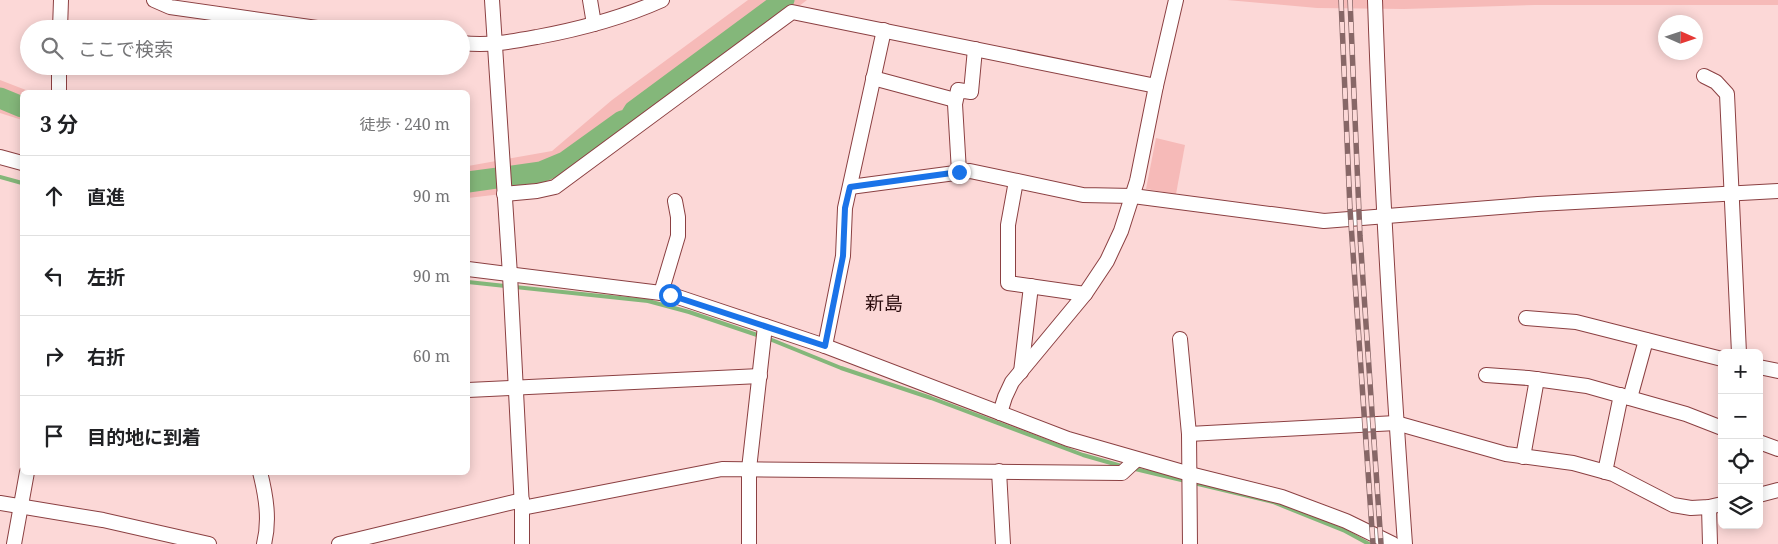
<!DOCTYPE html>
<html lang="ja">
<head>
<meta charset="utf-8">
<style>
  :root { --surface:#fff; --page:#f6f6f6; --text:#202124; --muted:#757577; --line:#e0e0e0 }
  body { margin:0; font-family:"Noto Serif","Noto Sans JP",serif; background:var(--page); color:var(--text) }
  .controls { position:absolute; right:15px; bottom:15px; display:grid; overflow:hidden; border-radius:8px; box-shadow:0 2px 12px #0003 }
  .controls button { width:45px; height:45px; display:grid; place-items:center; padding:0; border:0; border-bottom:1px solid var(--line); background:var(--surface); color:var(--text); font:25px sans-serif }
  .compass { position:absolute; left:1658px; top:15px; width:45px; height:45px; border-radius:50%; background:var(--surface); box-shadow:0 2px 12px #0003; rotate:93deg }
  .stop { position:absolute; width:15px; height:15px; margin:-11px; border:4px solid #1a73e8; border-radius:50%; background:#fff }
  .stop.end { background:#1a73e8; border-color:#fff; box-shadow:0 1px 5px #0008 }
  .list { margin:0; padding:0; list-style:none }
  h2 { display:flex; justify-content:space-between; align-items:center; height:65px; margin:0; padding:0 20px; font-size:21px }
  h2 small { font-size:16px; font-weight:400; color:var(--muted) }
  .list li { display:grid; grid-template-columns:32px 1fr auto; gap:15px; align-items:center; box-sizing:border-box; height:80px; padding:0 20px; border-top:1px solid var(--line) }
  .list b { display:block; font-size:19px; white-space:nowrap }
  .list em { font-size:16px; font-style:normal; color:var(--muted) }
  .icon { flex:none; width:28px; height:28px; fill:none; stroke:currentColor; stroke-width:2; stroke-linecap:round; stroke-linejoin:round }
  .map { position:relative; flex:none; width:1778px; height:544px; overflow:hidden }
  .search { position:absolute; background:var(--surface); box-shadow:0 2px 12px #0003; left:20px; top:20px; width:450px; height:55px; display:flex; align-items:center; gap:12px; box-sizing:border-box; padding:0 18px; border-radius:28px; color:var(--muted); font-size:19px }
  .panel { position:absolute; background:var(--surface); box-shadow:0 2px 12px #0003; left:20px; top:90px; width:450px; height:385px; border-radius:8px }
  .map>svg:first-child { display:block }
  .green { fill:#f6bab8 }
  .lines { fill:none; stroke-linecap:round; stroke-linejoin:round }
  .stream { stroke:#84b77a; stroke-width:4 }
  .river { stroke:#84b77a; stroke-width:21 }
  .minor-casing { stroke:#8b4042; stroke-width:16 }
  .minor { stroke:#fff; stroke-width:14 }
  .rail-casing { stroke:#876767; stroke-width:5.5 }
  .rail { stroke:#fcd8d7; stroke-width:4; stroke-dasharray:11; stroke-linecap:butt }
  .route { stroke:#1a73e8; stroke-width:6 }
  .labels { text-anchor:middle; stroke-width:5; stroke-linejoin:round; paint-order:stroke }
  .quarter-label { font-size:19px; fill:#2c0e0f; stroke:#fcd8d7 }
</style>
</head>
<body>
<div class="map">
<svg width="1778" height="544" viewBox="0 0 1778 544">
  <rect width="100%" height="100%" fill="#fcd8d7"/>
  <g class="green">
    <path d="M 748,0 L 807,0 L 723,64 L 551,188 L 468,198 L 468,166 L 552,151 L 612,100 Z"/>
    <path d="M 1227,0 L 1778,0 L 1778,5 L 1535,5 L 1404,9 L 1317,8 Z"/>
    <path d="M 0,80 L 31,92 L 22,92 L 22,120 L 0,113 Z"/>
    <path d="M 1156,138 L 1185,145 L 1176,194 L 1146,189 Z"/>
  </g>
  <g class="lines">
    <g class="stream">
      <path d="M 0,177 L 22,183"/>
      <path d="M 468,282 L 648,301 L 689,312 L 760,336"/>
      <path d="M 767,338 L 841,368 L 931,398 L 1083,455 L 1125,467"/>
      <path d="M 1131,468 L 1273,502 L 1345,531 L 1369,544"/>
    </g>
    <g class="river">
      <path d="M 0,98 L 22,107"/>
      <path d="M 468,182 L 541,172 L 565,162 L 622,121 L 629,119 L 634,111 L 784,0"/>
    </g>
    <defs>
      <g id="minor">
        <path d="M 154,0 L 170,7 L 324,29"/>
        <path d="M 492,0 L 510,275 L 522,508 L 522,544"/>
        <path d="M 590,0 L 594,24"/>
        <path d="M 1375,0 C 1381,181 1392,363 1405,544"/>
        <path d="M 60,29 L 61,0"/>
        <path d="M 461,43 C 489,46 510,42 537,37 C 580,29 622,18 662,0"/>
        <path d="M 1704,76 L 1716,82 L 1727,94 L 1739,353"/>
        <path d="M 873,78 L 955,100"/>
        <path d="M 59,92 L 59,66"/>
        <path d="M 0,157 L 22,163"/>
        <path d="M 959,172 L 955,104 L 958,90 L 971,92 L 975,49"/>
        <path d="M 1016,181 L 1008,225 L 1008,283 L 1085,294"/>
        <path d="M 850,187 L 970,171 L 1083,195 L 1133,196 L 1324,221 L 1538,204 L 1778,191"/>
        <path d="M 504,194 L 537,191 L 555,187 L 792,12 L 1156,86"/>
        <path d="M 468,269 L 661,293 L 678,297 L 825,346 L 1068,439 L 1190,474 L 1282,497 L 1346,521 L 1393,544"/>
        <path d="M 661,293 L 678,236 L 678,217 L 675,201"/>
        <path d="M 1526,318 L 1576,322 L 1722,359"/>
        <path d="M 1180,339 L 1189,434 L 1190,544"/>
        <path d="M 825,346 L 843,256 L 845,208 L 884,30"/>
        <path d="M 1759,367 L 1778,371"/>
        <path d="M 1021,372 L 1031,286"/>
        <path d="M 1486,375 L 1528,378 L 1587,386 L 1686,414 L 1722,428"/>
        <path d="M 468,390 L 760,376"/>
        <path d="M 1630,398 L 1646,340"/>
        <path d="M 1000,413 L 1005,397 L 1012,382 L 1085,294 L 1107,261 L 1121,231 L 1137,181 L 1156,86 L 1176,0"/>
        <path d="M 1189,434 L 1396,423 L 1506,454 L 1573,463 L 1613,474 L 1673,505 L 1691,508 L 1709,507 L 1722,504"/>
        <path d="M 1759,442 L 1778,449"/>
        <path d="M 1523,457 L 1537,379"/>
        <path d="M 999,471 L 1003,544"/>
        <path d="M 260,472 C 266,496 270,520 264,544"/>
        <path d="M 1605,472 L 1621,395"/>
        <path d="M 1759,495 L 1778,490"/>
        <path d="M 0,503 L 103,520 L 209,544"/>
        <path d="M 1709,507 L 1710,544"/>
        <path d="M 522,508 L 722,469 L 1122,473 L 1136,460"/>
        <path d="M 14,544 L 27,472"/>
        <path d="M 339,544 L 522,500"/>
        <path d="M 749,544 L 749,469 L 765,326"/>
      </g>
    </defs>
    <use href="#minor" class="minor-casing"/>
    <use href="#minor" class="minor"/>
    <defs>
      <g id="rail">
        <path d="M 1341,0 L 1350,209 L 1373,544"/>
        <path d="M 1350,0 L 1360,236 L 1381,544"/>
      </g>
    </defs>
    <use href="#rail" class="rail-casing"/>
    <use href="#rail" class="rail"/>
  </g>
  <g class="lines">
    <path class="route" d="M 670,295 L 825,346 L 843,256 L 845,208 L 850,187 L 959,172"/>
  </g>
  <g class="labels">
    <g class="quarter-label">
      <text x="884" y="310">新島</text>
    </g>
  </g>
</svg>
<div class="controls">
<button>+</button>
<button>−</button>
<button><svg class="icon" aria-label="locate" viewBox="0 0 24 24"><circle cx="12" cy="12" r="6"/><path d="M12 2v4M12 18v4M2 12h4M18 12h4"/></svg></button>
<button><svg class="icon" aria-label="layers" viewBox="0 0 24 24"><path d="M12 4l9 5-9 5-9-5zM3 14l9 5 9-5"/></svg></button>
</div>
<svg class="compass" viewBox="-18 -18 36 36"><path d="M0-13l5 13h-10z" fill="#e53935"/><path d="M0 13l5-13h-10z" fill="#757577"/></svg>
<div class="stop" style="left:670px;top:295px"></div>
<div class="stop end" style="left:959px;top:172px"></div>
<div class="search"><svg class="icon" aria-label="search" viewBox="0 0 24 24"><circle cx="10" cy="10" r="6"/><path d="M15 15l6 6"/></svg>ここで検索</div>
<section class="panel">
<h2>3 分<small>徒歩 · 240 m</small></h2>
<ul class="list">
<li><svg class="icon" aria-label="ahead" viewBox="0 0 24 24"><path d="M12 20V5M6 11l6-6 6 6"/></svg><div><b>直進</b></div><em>90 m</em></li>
<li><svg class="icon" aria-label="left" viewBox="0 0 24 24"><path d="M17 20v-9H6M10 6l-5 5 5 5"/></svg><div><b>左折</b></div><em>90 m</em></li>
<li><svg class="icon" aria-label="right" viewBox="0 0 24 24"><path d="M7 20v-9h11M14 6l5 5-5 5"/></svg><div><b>右折</b></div><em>60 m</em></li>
<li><svg class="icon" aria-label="arrive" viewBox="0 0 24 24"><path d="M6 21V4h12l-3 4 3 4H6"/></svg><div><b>目的地に到着</b></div></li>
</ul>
</section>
</div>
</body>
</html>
